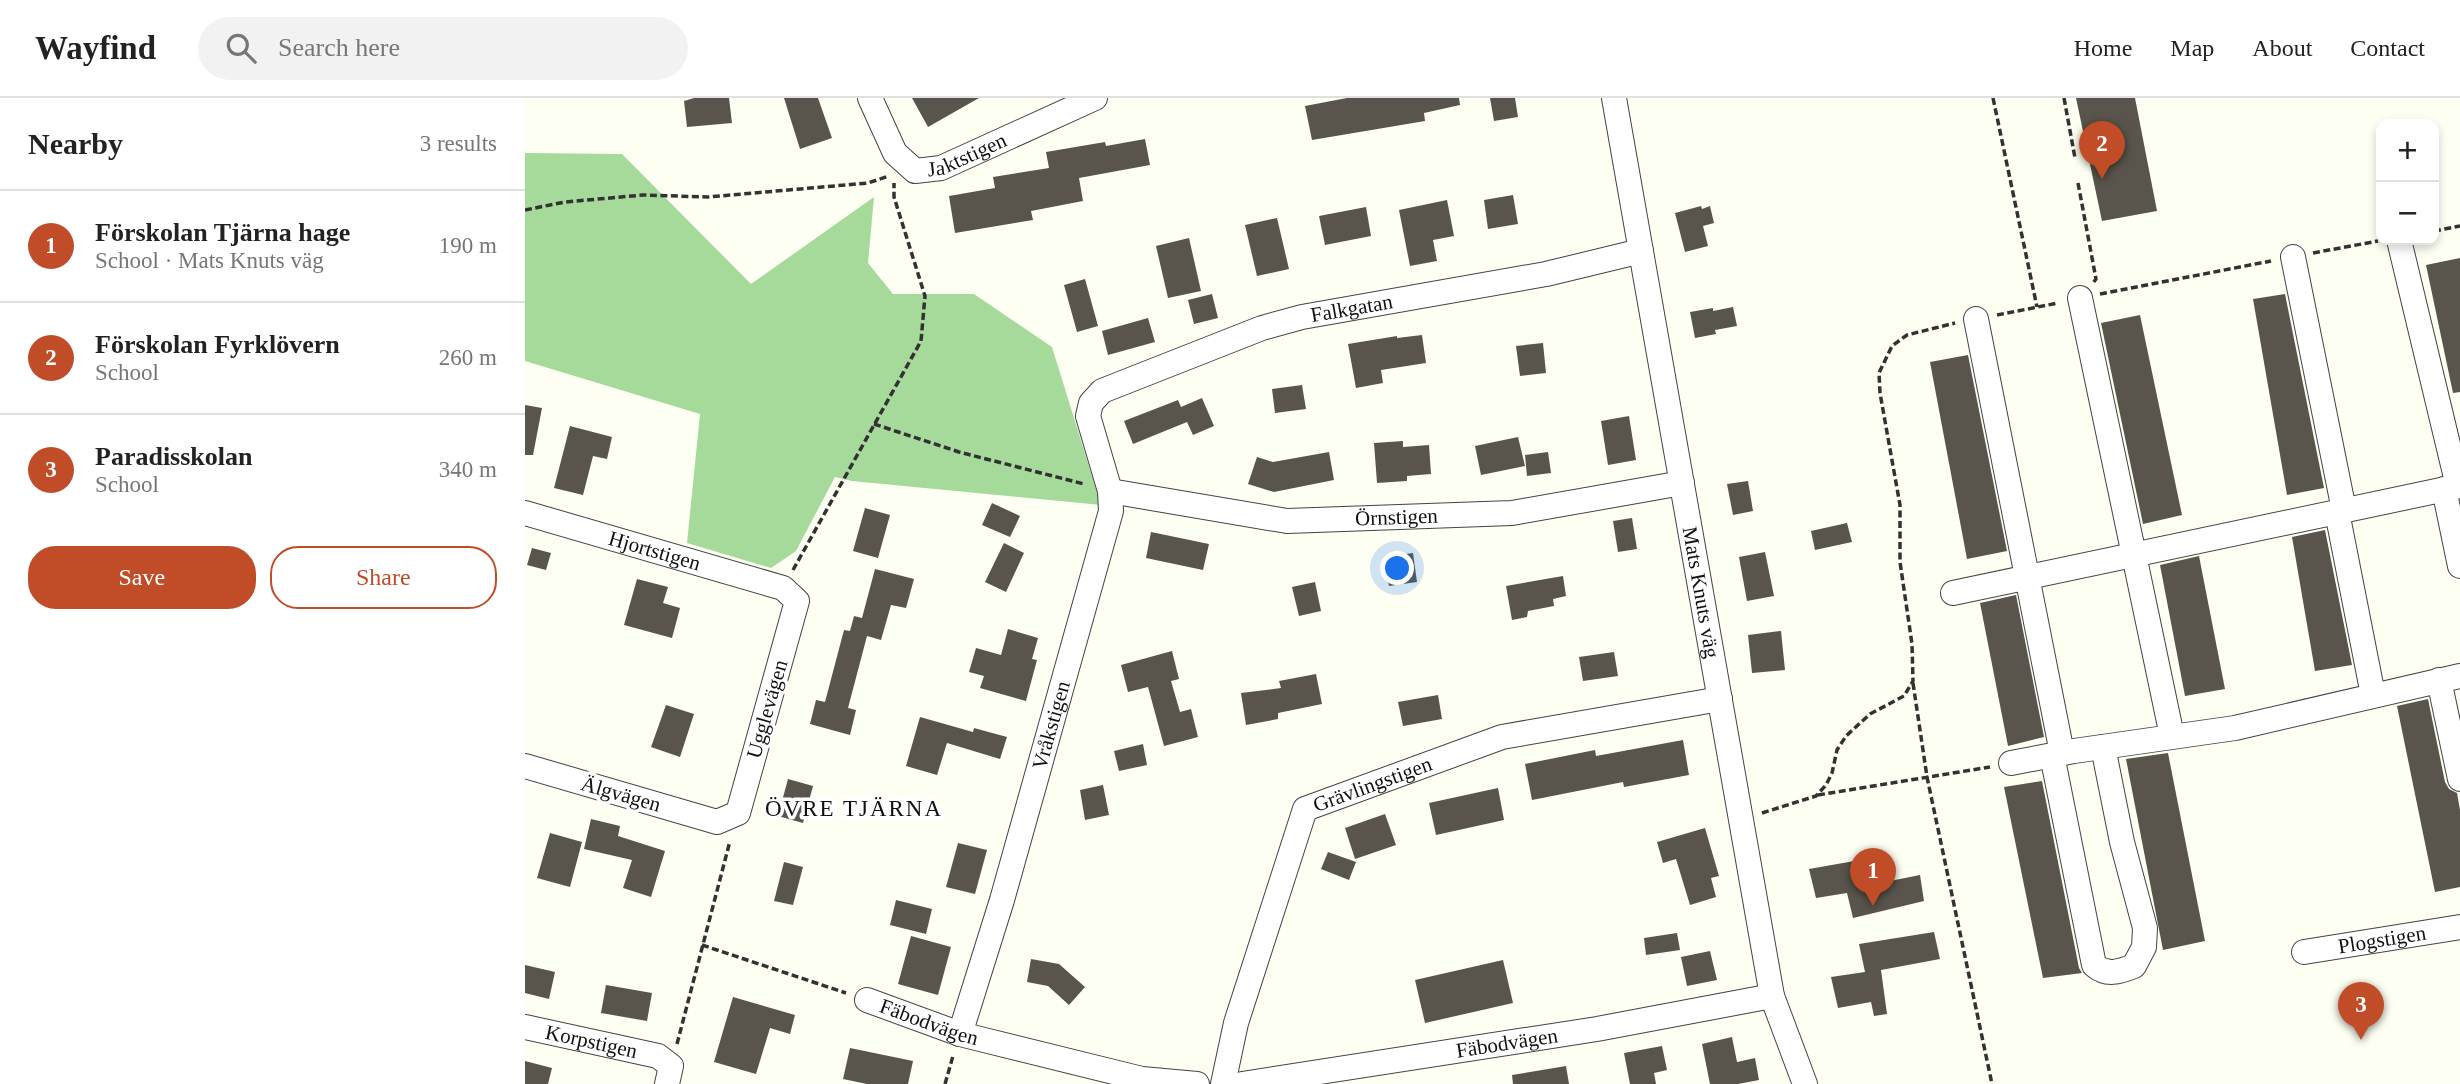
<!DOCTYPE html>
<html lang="en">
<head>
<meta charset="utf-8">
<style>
  :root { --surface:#fff; --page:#f2f2f2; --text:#222; --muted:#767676; --line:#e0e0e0; --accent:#c04d28 }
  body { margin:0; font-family:"Times New Roman",serif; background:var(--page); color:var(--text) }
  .controls { position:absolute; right:21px; top:21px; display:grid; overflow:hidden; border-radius:14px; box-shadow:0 4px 10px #0003 }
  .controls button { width:63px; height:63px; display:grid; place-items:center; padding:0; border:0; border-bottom:2px solid var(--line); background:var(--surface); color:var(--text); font:35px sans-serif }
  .you { position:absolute; left:873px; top:471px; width:24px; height:24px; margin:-18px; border:5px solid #fff; border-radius:50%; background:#1a73e8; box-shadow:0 0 0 10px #1a73e833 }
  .badge { display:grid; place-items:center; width:46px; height:46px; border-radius:50%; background:var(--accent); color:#fff; font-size:23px; font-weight:700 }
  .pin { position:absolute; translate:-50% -58px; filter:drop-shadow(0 2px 4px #0008) }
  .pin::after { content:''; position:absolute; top:37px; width:24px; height:21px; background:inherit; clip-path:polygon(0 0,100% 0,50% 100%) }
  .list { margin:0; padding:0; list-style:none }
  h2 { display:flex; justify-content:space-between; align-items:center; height:91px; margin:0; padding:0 28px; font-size:30px }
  h2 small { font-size:23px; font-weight:400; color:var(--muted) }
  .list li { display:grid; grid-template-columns:46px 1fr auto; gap:21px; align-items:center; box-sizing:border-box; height:112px; padding:0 28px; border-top:2px solid var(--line) }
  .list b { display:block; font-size:26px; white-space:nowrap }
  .list p { margin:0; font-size:23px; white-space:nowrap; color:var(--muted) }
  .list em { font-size:23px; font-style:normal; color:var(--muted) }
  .actions { display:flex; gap:14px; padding:21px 28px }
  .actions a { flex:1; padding:16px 0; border:2px solid var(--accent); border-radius:28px; text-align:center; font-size:24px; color:var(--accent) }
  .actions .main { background:var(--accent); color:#fff }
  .icon { flex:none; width:38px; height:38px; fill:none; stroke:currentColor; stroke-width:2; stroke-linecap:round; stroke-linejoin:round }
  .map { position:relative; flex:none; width:1935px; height:986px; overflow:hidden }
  header { display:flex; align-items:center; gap:42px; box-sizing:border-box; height:98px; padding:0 35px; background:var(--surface); border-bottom:2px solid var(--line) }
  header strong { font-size:33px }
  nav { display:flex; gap:38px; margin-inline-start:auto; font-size:24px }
  .search { width:490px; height:63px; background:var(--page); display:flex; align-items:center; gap:18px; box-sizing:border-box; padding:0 24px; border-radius:38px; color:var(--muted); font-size:26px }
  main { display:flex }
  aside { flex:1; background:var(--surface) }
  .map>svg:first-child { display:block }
  .forest { fill:#a5da9b }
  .building { fill:#59554c }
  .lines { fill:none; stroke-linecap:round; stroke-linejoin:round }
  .minor-casing { stroke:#434343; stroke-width:26 }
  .path { stroke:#323232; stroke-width:3.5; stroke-dasharray:7 3.5; stroke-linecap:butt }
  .minor { stroke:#fff; stroke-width:24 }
  .labels { text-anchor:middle; stroke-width:7; stroke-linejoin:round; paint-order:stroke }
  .street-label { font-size:21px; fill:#101010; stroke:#fff }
  .neighbourhood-label { font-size:23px; letter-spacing:2px; fill:#101010; stroke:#fff }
</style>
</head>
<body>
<header>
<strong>Wayfind</strong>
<div class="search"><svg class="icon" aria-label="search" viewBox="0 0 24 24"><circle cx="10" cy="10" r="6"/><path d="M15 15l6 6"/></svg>Search here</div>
<nav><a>Home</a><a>Map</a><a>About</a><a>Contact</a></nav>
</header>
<main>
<aside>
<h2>Nearby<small>3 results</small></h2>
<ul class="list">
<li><span class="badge">1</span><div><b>Förskolan Tjärna hage</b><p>School · Mats Knuts väg</p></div><em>190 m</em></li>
<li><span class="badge">2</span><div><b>Förskolan Fyrklövern</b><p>School</p></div><em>260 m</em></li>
<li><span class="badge">3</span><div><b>Paradisskolan</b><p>School</p></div><em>340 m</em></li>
</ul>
<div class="actions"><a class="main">Save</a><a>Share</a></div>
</aside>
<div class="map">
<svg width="1935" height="986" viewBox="0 0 1935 986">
  <rect width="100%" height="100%" fill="#fefff3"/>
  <path class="forest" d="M 0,55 L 97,56 L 226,186 L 349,99 L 343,165 L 368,196 L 449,196 L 527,249 L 576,407 L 327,383 L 310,379 L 271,453 L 246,470 L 162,445 L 175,316 L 0,263 Z"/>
  <g class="building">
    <path d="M 169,0 L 204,0 L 207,25 L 162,29 L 159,3 Z"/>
    <path d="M 259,0 L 293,0 L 307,40 L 275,51 Z"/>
    <path d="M 387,0 L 454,0 L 403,29 Z"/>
    <path d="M 822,0 L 934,0 L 935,7 L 899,15 L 900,23 L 787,42 L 780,8 Z"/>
    <path d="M 965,0 L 990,0 L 993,19 L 969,23 Z"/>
    <path d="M 1551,0 L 1610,0 L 1632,113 L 1577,123 Z"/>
    <path d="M 620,41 L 625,67 L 554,80 L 558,103 L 506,113 L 508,122 L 430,135 L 424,98 L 470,90 L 468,79 L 524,70 L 521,54 L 580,44 L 581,48 Z"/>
    <path d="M 988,97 L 993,126 L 963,131 L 959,102 Z"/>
    <path d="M 922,102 L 929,138 L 908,142 L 912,163 L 885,168 L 874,112 Z"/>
    <path d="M 1176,108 L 1177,111 L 1185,108 L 1189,125 L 1178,128 L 1183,148 L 1160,154 L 1150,115 Z"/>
    <path d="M 841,109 L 846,138 L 800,147 L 794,118 Z"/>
    <path d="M 752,120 L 764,171 L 732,178 L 720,127 Z"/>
    <path d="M 664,140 L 676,193 L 643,200 L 631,148 Z"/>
    <path d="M 1935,160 L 1935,294 L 1928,295 L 1901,167 Z"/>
    <path d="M 560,181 L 573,228 L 552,234 L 539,187 Z"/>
    <path d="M 687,196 L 693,220 L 669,226 L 663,202 Z"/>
    <path d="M 1760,196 L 1799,390 L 1762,397 L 1728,201 Z"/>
    <path d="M 1208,209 L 1212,228 L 1190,232 L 1191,236 L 1170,240 L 1165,214 L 1188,210 L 1188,213 Z"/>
    <path d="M 1615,217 L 1657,417 L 1618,426 L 1576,225 Z"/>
    <path d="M 623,220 L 630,244 L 583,257 L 577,233 Z"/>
    <path d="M 897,237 L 901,265 L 856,272 L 858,285 L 831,290 L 823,246 L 872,238 L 872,240 Z"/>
    <path d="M 1018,245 L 1021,275 L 995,278 L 991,248 Z"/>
    <path d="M 1443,257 L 1482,453 L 1442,461 L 1405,264 Z"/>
    <path d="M 777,287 L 781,311 L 750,315 L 747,291 Z"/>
    <path d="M 677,300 L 689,328 L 668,337 L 662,324 L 608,346 L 599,323 L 653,302 L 656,309 Z"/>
    <path d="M 0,307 L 17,310 L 8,357 L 0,357 Z"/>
    <path d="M 1104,318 L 1111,362 L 1083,367 L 1076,323 Z"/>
    <path d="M 45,328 L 87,339 L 82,361 L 68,358 L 58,397 L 29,390 Z"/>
    <path d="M 993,339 L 1000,368 L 956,377 L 950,348 Z"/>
    <path d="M 878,343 L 878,349 L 904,347 L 906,376 L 882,378 L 882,383 L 852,385 L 849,345 Z"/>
    <path d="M 804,354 L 809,382 L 749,394 L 723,386 L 732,359 L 748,364 Z"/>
    <path d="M 1023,354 L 1026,375 L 1002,378 L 1000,357 Z"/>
    <path d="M 1223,383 L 1228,413 L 1208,417 L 1202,386 Z"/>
    <path d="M 467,405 L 495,418 L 485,439 L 457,427 Z"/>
    <path d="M 340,410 L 365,417 L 353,460 L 328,453 Z"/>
    <path d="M 1107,420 L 1112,451 L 1093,454 L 1088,423 Z"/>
    <path d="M 1322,425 L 1327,444 L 1290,452 L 1286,433 Z"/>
    <path d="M 1800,432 L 1827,567 L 1790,573 L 1767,439 Z"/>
    <path d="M 626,434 L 684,446 L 678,472 L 621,460 Z"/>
    <path d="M 479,445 L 499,455 L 481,494 L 460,484 Z"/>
    <path d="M 7,450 L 26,455 L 21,472 L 2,467 Z"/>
    <path d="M 1240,454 L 1249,498 L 1222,503 L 1214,459 Z"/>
    <path d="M 888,455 L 892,484 L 864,488 L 859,459 Z"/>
    <path d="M 1674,458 L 1700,591 L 1660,598 L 1635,467 Z"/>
    <path d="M 350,471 L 389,481 L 381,510 L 366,507 L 356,542 L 342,538 L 323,610 L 331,612 L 325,637 L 285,626 L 291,602 L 300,604 L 319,532 L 325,533 L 329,518 L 337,520 Z"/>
    <path d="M 1038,478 L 1041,498 L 1028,501 L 1029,508 L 1003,513 L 1002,519 L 987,522 L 981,488 Z"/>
    <path d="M 112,481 L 143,489 L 138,505 L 155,510 L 147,540 L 99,527 Z"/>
    <path d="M 790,484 L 796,513 L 774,518 L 767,489 Z"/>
    <path d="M 1491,497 L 1519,639 L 1483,648 L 1455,505 Z"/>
    <path d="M 483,531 L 513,540 L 507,561 L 512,562 L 501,603 L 455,590 L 459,578 L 444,574 L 451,550 L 476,557 Z"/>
    <path d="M 1256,533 L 1260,572 L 1227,575 L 1223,537 Z"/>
    <path d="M 647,553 L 654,581 L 646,583 L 655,614 L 666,611 L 673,639 L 639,648 L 623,589 L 603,594 L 596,567 Z"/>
    <path d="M 1089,554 L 1093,578 L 1058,583 L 1054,559 Z"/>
    <path d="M 791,576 L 797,606 L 753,615 L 753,621 L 721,627 L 716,595 L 756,590 L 754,583 Z"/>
    <path d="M 913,597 L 917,621 L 878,628 L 873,604 Z"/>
    <path d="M 1903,601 L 1920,684 L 1924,691 L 1932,695 L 1935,712 L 1935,789 L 1910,794 L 1872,608 Z"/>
    <path d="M 141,607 L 169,616 L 155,659 L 126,649 Z"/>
    <path d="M 395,619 L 448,634 L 449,630 L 482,639 L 475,661 L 422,645 L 412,677 L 381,668 Z"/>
    <path d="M 1158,642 L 1164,677 L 1099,689 L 1098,684 L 1007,702 L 1000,666 L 1070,652 L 1071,658 Z"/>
    <path d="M 618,646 L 622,667 L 594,673 L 589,653 Z"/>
    <path d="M 1643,655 L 1680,843 L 1638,852 L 1601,661 Z"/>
    <path d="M 263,681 L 288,688 L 278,725 L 253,718 Z"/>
    <path d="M 1517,683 L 1554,870 L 1557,875 L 1518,880 L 1479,689 Z"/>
    <path d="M 578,687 L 584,717 L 560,722 L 555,692 Z"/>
    <path d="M 973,690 L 979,722 L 911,737 L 904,705 Z"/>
    <path d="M 860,716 L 871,747 L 830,761 L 820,730 Z"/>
    <path d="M 66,721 L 95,728 L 93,738 L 140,753 L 126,799 L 98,790 L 107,762 L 59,751 Z"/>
    <path d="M 1180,730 L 1194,778 L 1186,780 L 1191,799 L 1165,807 L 1151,761 L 1138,765 L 1132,744 Z"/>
    <path d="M 25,735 L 57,744 L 45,789 L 12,780 Z"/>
    <path d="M 433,745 L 462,752 L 450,796 L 421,789 Z"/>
    <path d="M 803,754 L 831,764 L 824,782 L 796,771 Z"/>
    <path d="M 1335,762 L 1340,788 L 1395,777 L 1399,803 L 1328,820 L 1322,795 L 1291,800 L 1284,771 Z"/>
    <path d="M 259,764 L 278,769 L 268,807 L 249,803 Z"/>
    <path d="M 371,802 L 407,811 L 401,836 L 365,827 Z"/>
    <path d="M 1409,834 L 1415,861 L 1356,872 L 1362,916 L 1349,918 L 1346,904 L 1313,910 L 1306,879 L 1340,874 L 1334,846 Z"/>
    <path d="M 1152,835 L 1155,852 L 1121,857 L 1119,840 Z"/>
    <path d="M 386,838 L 426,849 L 413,897 L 373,886 Z"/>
    <path d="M 1185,853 L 1192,882 L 1162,888 L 1156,859 Z"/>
    <path d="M 506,861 L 534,866 L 560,889 L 544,907 L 523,888 L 502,884 Z"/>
    <path d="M 978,862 L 988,905 L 900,925 L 890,882 Z"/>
    <path d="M 0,867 L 30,874 L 24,901 L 0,895 Z"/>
    <path d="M 81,887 L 127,895 L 122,923 L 76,915 Z"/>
    <path d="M 208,899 L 270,917 L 265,936 L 245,930 L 231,976 L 189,964 Z"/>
    <path d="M 1207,939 L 1212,964 L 1230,960 L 1234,982 L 1213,986 L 1185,986 L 1177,946 Z"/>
    <path d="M 1137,948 L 1142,972 L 1129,975 L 1131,986 L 1105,986 L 1099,955 Z"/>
    <path d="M 325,950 L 388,963 L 383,986 L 342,986 L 318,981 Z"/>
    <path d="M 0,963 L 27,970 L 23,986 L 0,986 Z"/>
    <path d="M 1041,968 L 1044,986 L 988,986 L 987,977 Z"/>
  </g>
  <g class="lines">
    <defs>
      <g id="minor">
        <path id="s1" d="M 345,0 L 370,55 L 390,73 L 416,70 L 570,0"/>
        <path id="s2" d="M 1089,0 L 1247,898 L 1280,986"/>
        <path d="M 1874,142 L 1933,388"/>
        <path d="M 1768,159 L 1819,412"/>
        <path d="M 1555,200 L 1647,638"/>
        <path d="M 1451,221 L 1537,655"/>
        <path d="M 1919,391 L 1935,468"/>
        <path id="s3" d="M 585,393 L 762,423 L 987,415 L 1157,385"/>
        <path d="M 1812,414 L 1848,597"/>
        <path id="s4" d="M 0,415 L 258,490 L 272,503 L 213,715 L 192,724 L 0,668"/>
        <path d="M 1428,495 L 1935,388"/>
        <path d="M 1914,582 L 1935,681"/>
        <path d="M 1527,657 L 1569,867 C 1582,878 1594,874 1609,868 L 1619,849 L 1620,830 L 1597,744 L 1578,649"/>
        <path d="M 1486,665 L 1549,653 L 1710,630 L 1935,578"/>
        <path id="s5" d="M 1779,854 L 1935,829"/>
        <path id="s6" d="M 342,902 L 435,936 L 617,981 L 672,986"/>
        <path id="s7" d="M 0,929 L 133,958 L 146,968 L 142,986"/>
        <path id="s8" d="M 435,936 L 477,802 L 586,413 L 585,393 L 563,318 L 566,305 L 577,293 L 737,230 L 777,219 L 1021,176 L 1116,153"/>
        <path id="s9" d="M 698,986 L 711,925 L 780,711 L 977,639 L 1195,601"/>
        <path id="s10" d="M 717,986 L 1072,931 L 1247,898"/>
      </g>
    </defs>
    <use href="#minor" class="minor-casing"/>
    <g class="path">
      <path d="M 1468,0 L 1512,209"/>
      <path d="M 1539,0 L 1550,60"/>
      <path d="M 1553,85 L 1571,181 L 1568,185"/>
      <path d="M 0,112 L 40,104 L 118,97 L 183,99 L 343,85 L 364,78"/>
      <path d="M 1909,133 L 1935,128"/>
      <path d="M 1788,155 L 1853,143"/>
      <path d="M 1575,196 L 1746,163"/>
      <path d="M 1472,217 L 1533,205"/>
      <path d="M 349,326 L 434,354 L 559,386"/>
      <path d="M 268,472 L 396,243 L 400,198 L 369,99 L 369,85"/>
      <path d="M 1388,585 L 1402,679 L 1467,986"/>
      <path d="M 1293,697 L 1465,669"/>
      <path d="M 1237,715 L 1291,698 L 1301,687 L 1307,675 L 1312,652 L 1321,638 L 1345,616 L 1379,598 L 1388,583 L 1387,546 L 1375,464 L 1375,407 L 1355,295 L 1354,275 L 1367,248 L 1382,237 L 1430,225"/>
      <path d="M 177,847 L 321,895"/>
      <path d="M 152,946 L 205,743"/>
      <path d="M 420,986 L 428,958"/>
    </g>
    <use href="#minor" class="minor"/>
  </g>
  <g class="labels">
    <g class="street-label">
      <text dy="7" stroke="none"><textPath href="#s1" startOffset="142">Jaktstigen</textPath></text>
      <text dy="7" stroke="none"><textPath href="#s8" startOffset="936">Falkgatan</textPath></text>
      <text dy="7" stroke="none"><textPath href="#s3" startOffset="289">Örnstigen</textPath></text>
      <text dy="7" stroke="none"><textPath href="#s4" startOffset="135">Hjortstigen</textPath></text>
      <text dy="7" stroke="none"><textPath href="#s2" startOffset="502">Mats Knuts väg</textPath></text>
      <text transform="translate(242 611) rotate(-74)" y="7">Ugglevägen</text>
      <text dy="7" stroke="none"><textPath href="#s8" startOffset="322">Vråkstigen</textPath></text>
      <text dy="7" stroke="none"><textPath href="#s9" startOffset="359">Grävlingstigen</textPath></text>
      <text transform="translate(96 696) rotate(16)" y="7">Älgvägen</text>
      <text dy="7" stroke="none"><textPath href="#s5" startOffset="79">Plogstigen</textPath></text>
      <text dy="7" stroke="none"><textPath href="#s6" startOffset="66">Fäbodvägen</textPath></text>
      <text dy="7" stroke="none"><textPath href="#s7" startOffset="68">Korpstigen</textPath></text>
      <text dy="7" stroke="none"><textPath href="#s10" startOffset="268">Fäbodvägen</textPath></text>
    </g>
    <g class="neighbourhood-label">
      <text x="329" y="718">ÖVRE TJÄRNA</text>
    </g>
  </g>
</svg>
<div class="controls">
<button>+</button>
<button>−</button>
</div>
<div class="you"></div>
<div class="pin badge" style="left:1348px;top:808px">1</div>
<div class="pin badge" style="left:1577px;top:81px">2</div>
<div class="pin badge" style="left:1836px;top:942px">3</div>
</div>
</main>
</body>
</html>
